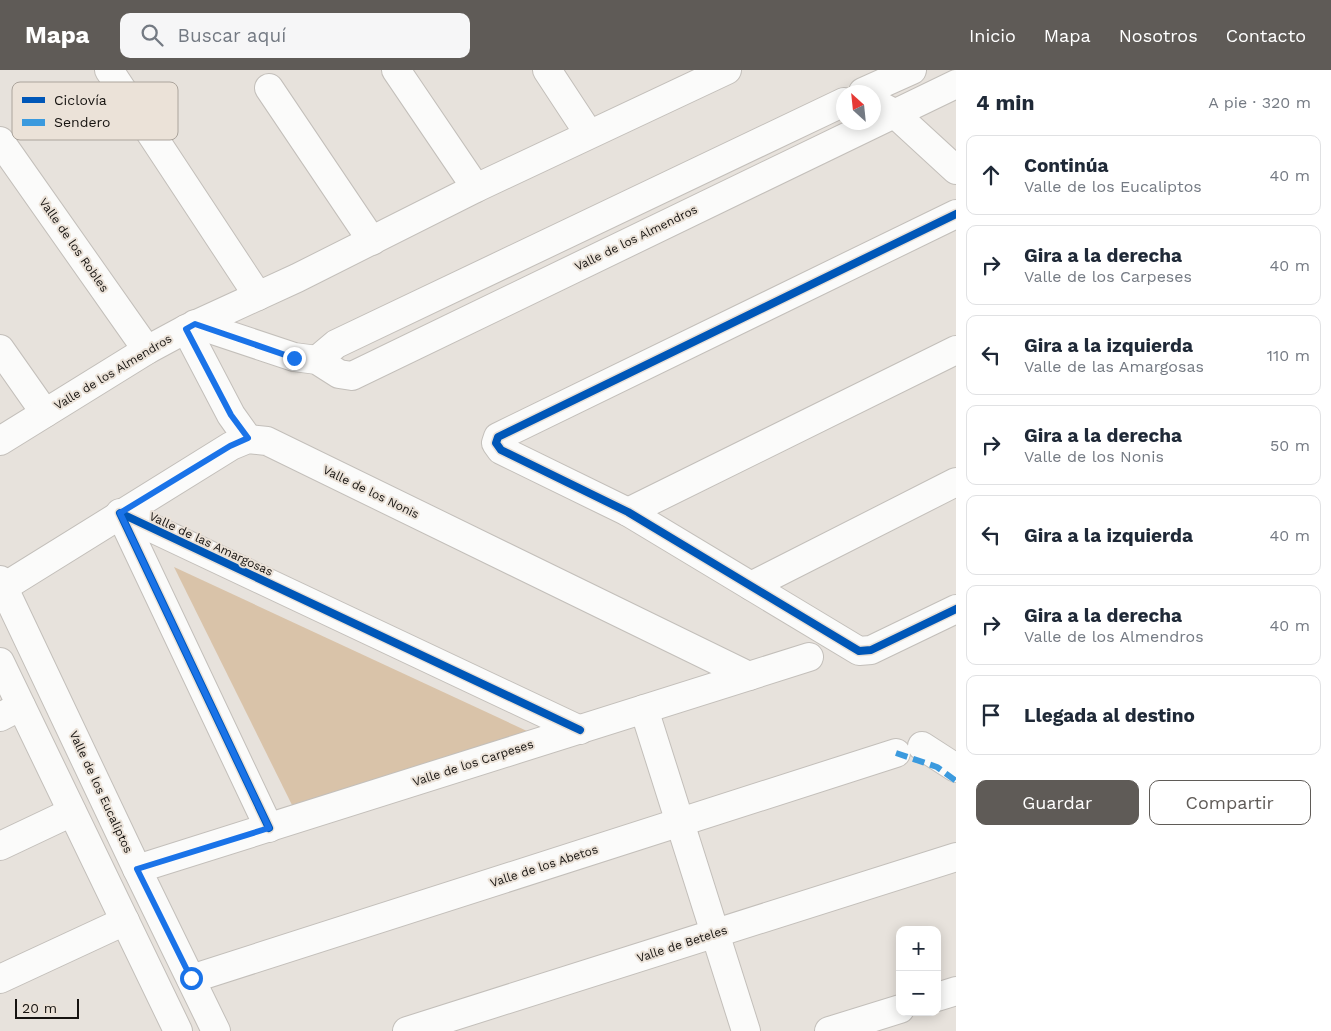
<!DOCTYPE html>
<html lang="es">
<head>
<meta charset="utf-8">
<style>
  :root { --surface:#fff; --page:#f6f6f7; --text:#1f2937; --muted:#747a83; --line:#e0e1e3; --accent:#5f5b57 }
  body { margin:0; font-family:"Work Sans",sans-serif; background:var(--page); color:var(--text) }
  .controls { position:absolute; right:15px; bottom:15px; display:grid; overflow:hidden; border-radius:10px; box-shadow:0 2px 12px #0003 }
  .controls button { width:45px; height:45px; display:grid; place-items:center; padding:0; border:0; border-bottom:1px solid var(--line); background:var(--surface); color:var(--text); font:25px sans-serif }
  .compass { position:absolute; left:836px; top:15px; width:45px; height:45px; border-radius:50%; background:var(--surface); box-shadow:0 2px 12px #0003; rotate:333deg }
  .scale { position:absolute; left:15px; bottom:12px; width:64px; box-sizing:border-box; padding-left:5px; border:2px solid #161310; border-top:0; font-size:14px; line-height:18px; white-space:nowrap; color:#161310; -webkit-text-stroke:4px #ebe2d8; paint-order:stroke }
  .stop { position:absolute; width:15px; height:15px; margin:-11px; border:4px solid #1a73e8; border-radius:50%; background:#fff }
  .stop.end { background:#1a73e8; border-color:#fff; box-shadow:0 1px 5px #0008 }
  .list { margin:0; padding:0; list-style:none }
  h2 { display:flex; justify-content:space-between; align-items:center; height:65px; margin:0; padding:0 20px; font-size:21px }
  h2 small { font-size:16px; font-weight:400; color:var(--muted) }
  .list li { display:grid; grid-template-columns:32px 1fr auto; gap:15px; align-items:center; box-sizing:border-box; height:80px; margin:0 10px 10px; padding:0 10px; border:1px solid var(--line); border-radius:10px }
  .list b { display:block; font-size:19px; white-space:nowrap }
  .list p { margin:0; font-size:16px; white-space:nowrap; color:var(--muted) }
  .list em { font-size:16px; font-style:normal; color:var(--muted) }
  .actions { display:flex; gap:10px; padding:15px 20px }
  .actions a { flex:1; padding:11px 0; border:1px solid var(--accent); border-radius:10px; text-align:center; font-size:18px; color:var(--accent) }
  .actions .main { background:var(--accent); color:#fff }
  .icon { flex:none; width:28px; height:28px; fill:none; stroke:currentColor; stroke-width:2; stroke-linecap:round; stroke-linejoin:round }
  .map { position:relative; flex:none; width:956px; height:961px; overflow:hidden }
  header { display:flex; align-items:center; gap:30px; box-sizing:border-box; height:70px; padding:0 25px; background:var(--accent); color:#fff }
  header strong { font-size:24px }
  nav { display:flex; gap:28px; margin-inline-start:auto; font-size:18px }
  .search { width:350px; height:45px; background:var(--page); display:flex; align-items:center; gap:12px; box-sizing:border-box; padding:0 18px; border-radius:10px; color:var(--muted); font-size:19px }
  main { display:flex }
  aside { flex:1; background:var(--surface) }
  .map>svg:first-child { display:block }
  .green { fill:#d9c3a9 }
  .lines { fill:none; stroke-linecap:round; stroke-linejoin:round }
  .minor-casing { stroke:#c3bfba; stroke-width:30 }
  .minor { stroke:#fbfbfa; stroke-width:28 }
  .quiet { stroke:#3b9ade; stroke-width:6; stroke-dasharray:12 6; stroke-linecap:butt }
  .cycleway-casing { stroke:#ebe2d8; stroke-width:11 }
  .cycleway { stroke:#0057b8; stroke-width:8 }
  .route { stroke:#1a73e8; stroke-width:6 }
  .labels { text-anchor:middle; stroke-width:4; stroke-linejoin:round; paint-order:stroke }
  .street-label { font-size:12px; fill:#161310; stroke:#ebe2d8 }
  .key { fill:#ebe2d8; stroke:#aba49c; stroke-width:1 }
  .key-label { font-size:14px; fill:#161310 }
</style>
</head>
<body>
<header>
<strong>Mapa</strong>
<div class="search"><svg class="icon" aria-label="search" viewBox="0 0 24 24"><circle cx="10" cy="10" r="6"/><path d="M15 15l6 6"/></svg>Buscar aquí</div>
<nav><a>Inicio</a><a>Mapa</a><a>Nosotros</a><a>Contacto</a></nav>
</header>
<main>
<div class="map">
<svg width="956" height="961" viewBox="0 0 956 961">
  <rect width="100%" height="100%" fill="#e7e2dc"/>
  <path class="green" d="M 174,497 L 527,661 L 294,739 Z"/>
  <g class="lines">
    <defs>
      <g id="minor">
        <path d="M 109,0 L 258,226"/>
        <path d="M 396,0 L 476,118"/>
        <path d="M 547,0 L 589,64"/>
        <path d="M 269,18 L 372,171"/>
        <path d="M 863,22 L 912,0"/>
        <path d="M 879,35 L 894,43 L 956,100"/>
        <path d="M 0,71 L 147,280"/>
        <path d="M 956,144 L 498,367 L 496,373 L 501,380 L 628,442 L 859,581 L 871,580 L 956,539"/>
        <path d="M 195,254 L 294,287 L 317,290 L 339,304 L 352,306 L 956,14"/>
        <path d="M 186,259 L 231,345 L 248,369"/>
        <path d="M 0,279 L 45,343"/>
        <path d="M 317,290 L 336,274 L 844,32"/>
        <path d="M 0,371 L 147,280 L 186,259 L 297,208 L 476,118 L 727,0"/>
        <path d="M 628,442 L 956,280"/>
        <path d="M 0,510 L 137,799 L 216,961"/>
        <path d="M 751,516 L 956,412"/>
        <path d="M 4,517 L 231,376 L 248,369 L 267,371 L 749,606"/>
        <path d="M 0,592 L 178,961"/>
        <path d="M 644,639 L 746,961"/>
        <path d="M 0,647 L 21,636"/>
        <path d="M 922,676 L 956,698"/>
        <path d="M 269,758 L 120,443 L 580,660"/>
        <path d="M 0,776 L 72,742"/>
        <path d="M 137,799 L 809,587"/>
        <path d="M 0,909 L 125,851"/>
        <path d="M 191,909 L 896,683"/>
        <path d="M 937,927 L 956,921"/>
        <path d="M 407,961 L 956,787"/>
        <path d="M 829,961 L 900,939"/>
      </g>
    </defs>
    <use href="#minor" class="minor-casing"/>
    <use href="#minor" class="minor"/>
    <path class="quiet" d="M 896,683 L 937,697 L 956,711"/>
    <defs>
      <g id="cycleway">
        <path d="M 956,144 L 498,367 L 496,373 L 501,380 L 628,442 L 859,581 L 871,580 L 956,539"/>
        <path d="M 269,758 L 120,443 L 580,660"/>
      </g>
    </defs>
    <use href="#cycleway" class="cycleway-casing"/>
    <use href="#cycleway" class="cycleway"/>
  </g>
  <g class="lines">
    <path class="route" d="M 191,908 L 137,799 L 269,758 L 120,443 L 230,376 L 248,368 L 231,345 L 186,259 L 195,254 L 294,288"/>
  </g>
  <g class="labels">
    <g class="street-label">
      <text transform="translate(636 168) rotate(-26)" y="4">Valle de los Almendros</text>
      <text transform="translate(74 175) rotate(55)" y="4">Valle de los Robles</text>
      <text transform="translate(113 302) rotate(-31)" y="4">Valle de los Almendros</text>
      <text transform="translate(371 422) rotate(26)" y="4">Valle de los Nonis</text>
      <text transform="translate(211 474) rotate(25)" y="4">Valle de las Amargosas</text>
      <text transform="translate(473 693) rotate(-18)" y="4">Valle de los Carpeses</text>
      <text transform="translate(101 722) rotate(65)" y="4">Valle de los Eucaliptos</text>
      <text transform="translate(544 796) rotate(-18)" y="4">Valle de los Abetos</text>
      <text transform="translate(682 874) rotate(-18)" y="4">Valle de Beteles</text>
    </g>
  </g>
  <rect x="12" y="12" width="166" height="58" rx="8" class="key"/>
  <rect x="22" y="27" width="23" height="6" fill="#0057b8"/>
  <rect x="22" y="49" width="23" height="7" fill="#3b9ade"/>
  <g class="key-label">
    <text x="54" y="35">Ciclovía</text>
    <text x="54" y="57">Sendero</text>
  </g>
</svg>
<div class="controls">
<button>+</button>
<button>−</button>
</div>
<svg class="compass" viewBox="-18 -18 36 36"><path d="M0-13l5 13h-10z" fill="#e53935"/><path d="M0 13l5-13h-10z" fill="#747a83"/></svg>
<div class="scale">20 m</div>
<div class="stop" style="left:191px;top:908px"></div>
<div class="stop end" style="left:294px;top:288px"></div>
</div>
<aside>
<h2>4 min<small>A pie · 320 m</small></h2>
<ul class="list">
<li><svg class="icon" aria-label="ahead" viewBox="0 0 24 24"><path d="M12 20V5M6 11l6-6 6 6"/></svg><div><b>Continúa</b><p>Valle de los Eucaliptos</p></div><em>40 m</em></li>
<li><svg class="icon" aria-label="right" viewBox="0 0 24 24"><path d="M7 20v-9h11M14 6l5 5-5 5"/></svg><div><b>Gira a la derecha</b><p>Valle de los Carpeses</p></div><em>40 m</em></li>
<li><svg class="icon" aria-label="left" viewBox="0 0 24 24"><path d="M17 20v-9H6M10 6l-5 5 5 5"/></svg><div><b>Gira a la izquierda</b><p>Valle de las Amargosas</p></div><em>110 m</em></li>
<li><svg class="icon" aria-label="right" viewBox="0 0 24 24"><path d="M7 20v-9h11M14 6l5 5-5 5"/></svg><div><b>Gira a la derecha</b><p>Valle de los Nonis</p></div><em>50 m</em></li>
<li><svg class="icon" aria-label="left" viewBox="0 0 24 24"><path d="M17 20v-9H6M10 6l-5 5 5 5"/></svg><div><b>Gira a la izquierda</b></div><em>40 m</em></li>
<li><svg class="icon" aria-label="right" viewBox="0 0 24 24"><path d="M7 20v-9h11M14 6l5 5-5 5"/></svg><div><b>Gira a la derecha</b><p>Valle de los Almendros</p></div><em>40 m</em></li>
<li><svg class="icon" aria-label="arrive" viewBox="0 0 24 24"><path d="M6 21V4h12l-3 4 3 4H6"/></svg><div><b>Llegada al destino</b></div></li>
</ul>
<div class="actions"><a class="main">Guardar</a><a>Compartir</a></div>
</aside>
</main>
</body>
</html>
